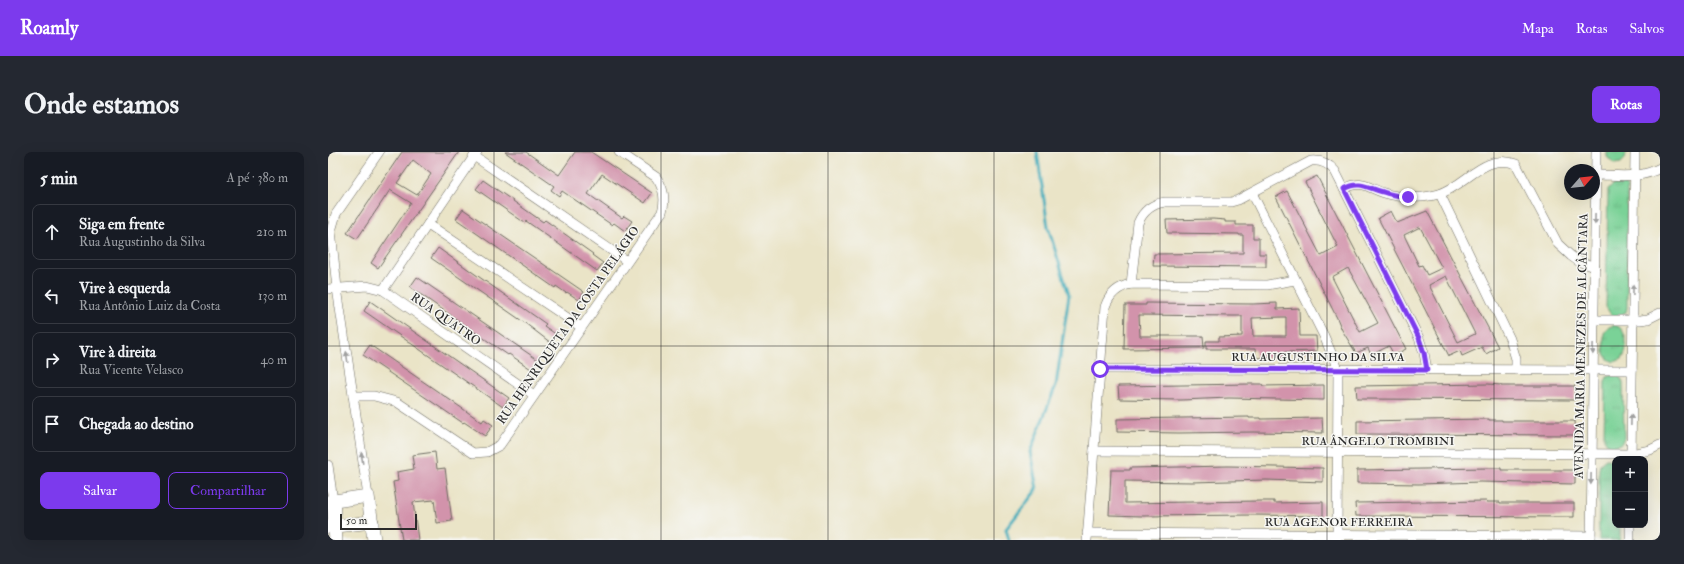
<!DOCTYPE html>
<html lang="pt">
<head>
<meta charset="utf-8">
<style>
  :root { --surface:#171b24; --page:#242831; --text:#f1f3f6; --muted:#9ea1a6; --line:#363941; --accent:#7c3aed }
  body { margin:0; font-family:"IM FELL Double Pica",serif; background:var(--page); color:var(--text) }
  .controls { position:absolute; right:12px; bottom:12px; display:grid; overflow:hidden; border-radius:8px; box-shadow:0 4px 16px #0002 }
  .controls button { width:36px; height:36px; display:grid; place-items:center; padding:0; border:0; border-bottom:1px solid var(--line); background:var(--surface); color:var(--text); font:20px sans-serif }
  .compass { position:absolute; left:1236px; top:12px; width:36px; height:36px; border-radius:50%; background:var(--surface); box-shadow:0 4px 16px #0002; rotate:62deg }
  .scale { position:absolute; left:12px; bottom:10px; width:77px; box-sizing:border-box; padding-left:4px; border:2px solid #2b2b2b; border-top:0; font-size:11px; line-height:14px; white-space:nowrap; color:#2b2b2b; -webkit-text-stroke:3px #f6f6f2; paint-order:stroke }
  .stop { position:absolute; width:12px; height:12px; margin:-9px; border:3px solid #7c3aed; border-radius:50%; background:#fff }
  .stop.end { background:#7c3aed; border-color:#fff; box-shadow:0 1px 4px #0008 }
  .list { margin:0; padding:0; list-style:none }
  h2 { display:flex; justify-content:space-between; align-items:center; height:52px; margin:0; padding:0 16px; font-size:17px }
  h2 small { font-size:13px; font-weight:400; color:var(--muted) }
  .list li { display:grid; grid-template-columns:26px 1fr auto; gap:12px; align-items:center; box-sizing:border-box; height:56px; margin:0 8px 8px; padding:0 8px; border:1px solid var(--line); border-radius:8px }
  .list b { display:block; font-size:15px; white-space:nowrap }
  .list p { margin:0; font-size:13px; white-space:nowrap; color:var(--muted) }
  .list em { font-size:13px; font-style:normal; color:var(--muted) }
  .actions { display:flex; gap:8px; padding:12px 16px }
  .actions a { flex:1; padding:9px 0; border:1px solid var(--accent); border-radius:8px; text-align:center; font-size:14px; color:var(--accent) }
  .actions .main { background:var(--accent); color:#fff }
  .icon { flex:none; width:22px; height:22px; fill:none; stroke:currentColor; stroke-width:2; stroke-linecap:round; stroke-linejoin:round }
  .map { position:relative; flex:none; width:1332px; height:388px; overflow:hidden; border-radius:8px }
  header { display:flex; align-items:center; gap:24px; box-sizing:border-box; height:56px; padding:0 20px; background:var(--accent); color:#fff }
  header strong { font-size:19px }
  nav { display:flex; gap:22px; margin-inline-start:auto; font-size:14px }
  .intro { display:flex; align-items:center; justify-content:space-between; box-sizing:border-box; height:96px; padding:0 24px }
  h1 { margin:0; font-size:28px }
  .button { padding:10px 18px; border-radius:8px; background:var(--accent); color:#fff; font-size:14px; font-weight:700 }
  main { display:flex; gap:24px; padding:0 24px }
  aside { flex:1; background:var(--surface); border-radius:8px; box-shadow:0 4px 16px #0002 }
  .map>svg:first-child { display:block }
  .grass { fill:url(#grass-tufts); stroke:#527e61 }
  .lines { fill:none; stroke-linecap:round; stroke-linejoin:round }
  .stream { stroke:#3baab9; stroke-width:3 }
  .building { fill:#d293ab; fill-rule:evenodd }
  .street-casing { stroke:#6e6c62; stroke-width:10 }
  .secondary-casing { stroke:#6e6c62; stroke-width:14 }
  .street { stroke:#fff; stroke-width:9 }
  .secondary { stroke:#fff; stroke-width:13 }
  .oneway { fill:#a0a0a0 }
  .route { stroke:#7c3aed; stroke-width:5 }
  .grid { fill:none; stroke:#2b2b2b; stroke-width:1; stroke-opacity:0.55 }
  .labels { text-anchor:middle; stroke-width:3; stroke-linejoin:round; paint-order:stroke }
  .street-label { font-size:12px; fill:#2b2b2b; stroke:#f6f6f2 }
</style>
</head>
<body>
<header>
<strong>Roamly</strong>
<nav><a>Mapa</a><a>Rotas</a><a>Salvos</a></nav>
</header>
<div class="intro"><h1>Onde estamos</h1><a class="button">Rotas</a></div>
<main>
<aside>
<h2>5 min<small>A pé · 380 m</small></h2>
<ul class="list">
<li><svg class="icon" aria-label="ahead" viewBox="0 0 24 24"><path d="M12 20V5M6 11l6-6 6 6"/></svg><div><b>Siga em frente</b><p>Rua Augustinho da Silva</p></div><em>210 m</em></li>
<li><svg class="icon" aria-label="left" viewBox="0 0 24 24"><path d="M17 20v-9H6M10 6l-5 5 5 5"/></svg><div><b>Vire à esquerda</b><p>Rua Antônio Luiz da Costa</p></div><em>130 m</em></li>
<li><svg class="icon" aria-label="right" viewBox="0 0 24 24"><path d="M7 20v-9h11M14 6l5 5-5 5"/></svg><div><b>Vire à direita</b><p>Rua Vicente Velasco</p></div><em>40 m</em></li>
<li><svg class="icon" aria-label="arrive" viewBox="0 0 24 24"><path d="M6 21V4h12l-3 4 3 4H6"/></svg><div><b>Chegada ao destino</b></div></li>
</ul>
<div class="actions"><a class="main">Salvar</a><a>Compartilhar</a></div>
</aside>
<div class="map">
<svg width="1332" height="388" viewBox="0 0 1332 388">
  <defs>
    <pattern id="grass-tufts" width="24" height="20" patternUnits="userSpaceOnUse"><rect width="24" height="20" fill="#7ad297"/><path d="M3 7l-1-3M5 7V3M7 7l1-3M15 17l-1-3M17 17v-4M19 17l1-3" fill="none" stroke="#6ab482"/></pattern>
  </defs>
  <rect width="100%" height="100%" fill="#f6f6f2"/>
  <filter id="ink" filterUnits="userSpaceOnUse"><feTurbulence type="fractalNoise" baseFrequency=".025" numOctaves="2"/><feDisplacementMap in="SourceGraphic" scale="8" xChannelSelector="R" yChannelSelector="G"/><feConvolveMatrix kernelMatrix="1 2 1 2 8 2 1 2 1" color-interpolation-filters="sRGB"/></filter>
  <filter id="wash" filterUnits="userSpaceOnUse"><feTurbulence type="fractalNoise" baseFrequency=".012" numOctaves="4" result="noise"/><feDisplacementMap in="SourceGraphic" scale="16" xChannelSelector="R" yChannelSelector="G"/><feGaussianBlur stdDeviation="0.9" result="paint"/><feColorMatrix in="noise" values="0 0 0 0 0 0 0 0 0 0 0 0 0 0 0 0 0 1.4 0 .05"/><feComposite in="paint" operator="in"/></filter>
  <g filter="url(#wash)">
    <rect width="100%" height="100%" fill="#eae4c7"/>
    <g class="grass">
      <path d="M 1279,0 L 1298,0 L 1297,7 L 1293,11 L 1286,12 L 1279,5 Z"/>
      <path d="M 1286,32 L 1297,33 L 1299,37 L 1299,156 L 1298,160 L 1293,163 L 1284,164 L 1278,155 L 1280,38 Z"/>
      <path d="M 1287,173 C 1299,176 1301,198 1294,207 L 1286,210 L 1280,207 L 1276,202 L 1276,181 L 1281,175 Z"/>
      <path d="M 1286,223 L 1292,225 L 1295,231 L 1296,286 L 1293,292 L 1284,295 L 1279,292 L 1276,287 L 1277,230 L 1279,225 Z"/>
      <path d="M 1278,307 L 1287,309 L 1287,373 L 1292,373 L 1292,388 L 1271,388 L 1271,317 L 1272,312 Z"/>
    </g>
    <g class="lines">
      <path class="stream" d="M 681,388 L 678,377 L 709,337 L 702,300 L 728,233 L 741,143 L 720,75 L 709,0"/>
    </g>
    <g id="blocks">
      <g class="building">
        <path d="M 74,0 L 131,0 L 50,116 L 43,111 L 83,51 L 62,38 L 29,87 L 19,81 ZM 85,8 L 103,22 L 89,43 L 69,31 Z"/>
        <path d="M 177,0 L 198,0 L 231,23 L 247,0 L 263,0 L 324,41 L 317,51 L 274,22 L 260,42 L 294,66 L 296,64 L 304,69 L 297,79 L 286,71 L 284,73 L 234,39 L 231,44 L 223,38 L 226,34 Z"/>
        <path d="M 989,24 L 1078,197 L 1066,203 L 1061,194 L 1043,203 L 1040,196 L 1028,201 L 1014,178 L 1009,166 L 948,45 L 959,39 L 993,104 L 1010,95 L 977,30 ZM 1020,116 L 1050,171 L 1032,180 L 1004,125 Z"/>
        <path d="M 155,28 L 215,70 L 217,68 L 265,102 L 264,103 L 275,111 L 269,119 L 198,69 L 197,71 L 148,37 Z"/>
        <path d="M 135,57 L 256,140 L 251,148 L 239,140 L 238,141 L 228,134 L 227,136 L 128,67 Z"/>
        <path d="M 1063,59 L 1069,71 L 1099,59 L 1170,195 L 1158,202 L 1154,195 L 1134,204 L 1132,199 L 1121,204 L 1050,66 ZM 1092,75 L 1114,116 L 1099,123 L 1094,113 L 1091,114 L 1076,83 ZM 1118,124 L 1147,182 L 1130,190 L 1101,133 Z"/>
        <path d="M 885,67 L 897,68 L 897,70 L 908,70 L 908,73 L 925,73 L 925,86 L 931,86 L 931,102 L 938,102 L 938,115 L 825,114 L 826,102 L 915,101 L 915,83 L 911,83 L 911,82 L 839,81 L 838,68 Z"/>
        <path d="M 110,96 L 218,172 L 216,174 L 229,183 L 223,191 L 197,171 L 103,106 Z"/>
        <path d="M 89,125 L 210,208 L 203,217 L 181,202 L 180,203 L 82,135 Z"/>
        <path d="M 42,149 L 181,246 L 175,255 L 36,159 Z"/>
        <path d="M 818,151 L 925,152 L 949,151 L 949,157 L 971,156 L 972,184 L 988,184 L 989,199 L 957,200 L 957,205 L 928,206 L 927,197 L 878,197 L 878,189 L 891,189 L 891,185 L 914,184 L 914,164 L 904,164 L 811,163 L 812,184 L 875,184 L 876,196 L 796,197 L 797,153 L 818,153 ZM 954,165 L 958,165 L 958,184 L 925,184 L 924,166 Z"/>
        <path d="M 42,193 L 154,270 L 156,267 L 165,273 L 157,284 L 136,270 L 135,271 L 35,203 Z"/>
        <path d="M 922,232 L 934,232 L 935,234 L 996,233 L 996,248 L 901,246 L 853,248 L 791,247 L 790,234 Z"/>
        <path d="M 1160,232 L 1173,233 L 1173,234 L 1247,234 L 1247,248 L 1029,247 L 1028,234 Z"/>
        <path d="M 921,265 L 921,266 L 933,266 L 933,267 L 994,266 L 995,281 L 925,280 L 851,281 L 789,280 L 789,267 Z"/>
        <path d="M 1161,267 L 1161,268 L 1174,268 L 1174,269 L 1247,269 L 1248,283 L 1029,282 L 1029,269 Z"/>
        <path d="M 107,300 L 109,317 L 117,316 L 124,369 L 109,371 L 106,348 L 85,350 L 90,388 L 74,388 L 65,330 L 70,329 L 69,320 L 86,317 L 84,303 Z"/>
        <path d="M 900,314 L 995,316 L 995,330 L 938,328 L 864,330 L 797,329 L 797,351 L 933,349 L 946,349 L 946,351 L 995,350 L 995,364 L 925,363 L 815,364 L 781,363 L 783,318 L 802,318 L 802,316 Z"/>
        <path d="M 1161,316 L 1173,316 L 1173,318 L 1247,318 L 1247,332 L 1152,330 L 1091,332 L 1029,331 L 1029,318 Z"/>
        <path d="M 1159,349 L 1159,350 L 1172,350 L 1172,351 L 1246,351 L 1246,365 L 1028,364 L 1027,351 Z"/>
      </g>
    </g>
  </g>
  <g filter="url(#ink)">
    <use href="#blocks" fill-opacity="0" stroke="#6e6c62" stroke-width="1"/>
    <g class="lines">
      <defs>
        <g id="street">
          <path d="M 146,4 L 299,109"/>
          <path d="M 1268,23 C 1290,23 1312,27 1332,16"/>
          <path d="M 1016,37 C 1034,27 1040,36 1056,41 C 1073,46 1094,47 1111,42 C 1138,34 1156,0 1188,12 L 1230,92 L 1243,104 L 1250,109 L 1267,115"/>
          <path d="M 924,41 L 996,184 L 1010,217 L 1009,388"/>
          <path d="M 1112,42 L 1182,187 L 1188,207 L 1188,218"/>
          <path d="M 100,72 L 253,175"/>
          <path d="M 803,132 L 810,71 C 815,59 824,52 837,50 L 903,50 L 910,48 L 983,9 C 993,8 1001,12 1007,19 L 1091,186 L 1096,201 L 1099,218"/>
          <path d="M 0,137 L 39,134 L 55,138 L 206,243"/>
          <path d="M 55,138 L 149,0"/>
          <path d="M 1266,168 L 1312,168 L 1320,167 L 1332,161"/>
          <path d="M 772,217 L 1304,218"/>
          <path d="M 25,244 L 46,244 L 69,250 L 145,301 L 159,300 L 172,293 L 334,60 C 338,47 336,36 328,25 L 291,0"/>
          <path d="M 766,299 L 1303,302 L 1322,298 L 1332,293"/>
          <path d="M 1303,307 L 1307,0"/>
          <path d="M 0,313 L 5,349"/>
          <path d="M 40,344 L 9,136 L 3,79 L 8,62 L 51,0"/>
          <path d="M 759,381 L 1263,384"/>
          <path d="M 759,388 L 777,155 C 781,143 789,135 803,132 L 939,133 L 967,128"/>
          <path d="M 1263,388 L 1268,0"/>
          <path d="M 1302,388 L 1302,373"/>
        </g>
        <g id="secondary">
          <path d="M 5,349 L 8,388"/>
          <path d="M 0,350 L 40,344 L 46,388"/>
          <path d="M 0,375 L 44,370"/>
        </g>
      </defs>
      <use href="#street" class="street-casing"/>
      <use href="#secondary" class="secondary-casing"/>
      <use href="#street" class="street"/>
      <use href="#secondary" class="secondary"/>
    </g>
    <defs><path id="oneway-solid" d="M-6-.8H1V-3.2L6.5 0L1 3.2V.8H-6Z"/></defs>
    <g class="oneway">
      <use href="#oneway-solid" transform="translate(1267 67) rotate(91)"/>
      <use href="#oneway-solid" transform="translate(1305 138) rotate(-89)"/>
      <use href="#oneway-solid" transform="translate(1265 197) rotate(91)"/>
      <use href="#oneway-solid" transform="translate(19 205) rotate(-98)"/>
      <use href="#oneway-solid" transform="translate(1303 268) rotate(-89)"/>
      <use href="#oneway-solid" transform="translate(34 306) rotate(-98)"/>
      <use href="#oneway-solid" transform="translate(1263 327) rotate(91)"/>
    </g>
  </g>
  <g class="lines" filter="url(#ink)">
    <path class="route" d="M 772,217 L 1099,218 L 1096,201 L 1091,186 L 1016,37 C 1033,28 1039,36 1055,40 C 1063,43 1072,44 1080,45"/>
  </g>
  <path class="grid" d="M 166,0 L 166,388M 333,0 L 333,388M 500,0 L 500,388M 666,0 L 666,388M 832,0 L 832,388M 999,0 L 999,388M 1166,0 L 1166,388M 0,194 L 1332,194"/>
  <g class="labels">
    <g class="street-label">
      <text transform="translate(118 167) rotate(35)" y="4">RUA QUATRO</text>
      <text transform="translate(240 173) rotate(-55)" y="4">RUA HENRIQUETA DA COSTA PELÁGIO</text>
      <text transform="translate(1253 194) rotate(-89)" y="4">AVENIDA MARIA MENEZES DE ALCÂNTARA</text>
      <text x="990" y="209">RUA AUGUSTINHO DA SILVA</text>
      <text x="1050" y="293">RUA ÂNGELO TROMBINI</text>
      <text x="1011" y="374">RUA AGENOR FERREIRA</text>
    </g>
  </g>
</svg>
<div class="controls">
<button>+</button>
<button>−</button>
</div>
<svg class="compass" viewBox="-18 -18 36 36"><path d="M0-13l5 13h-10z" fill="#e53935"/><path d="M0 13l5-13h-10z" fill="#9ea1a6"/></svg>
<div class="scale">50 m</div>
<div class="stop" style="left:772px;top:217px"></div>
<div class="stop end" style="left:1080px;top:45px"></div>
</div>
</main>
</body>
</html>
